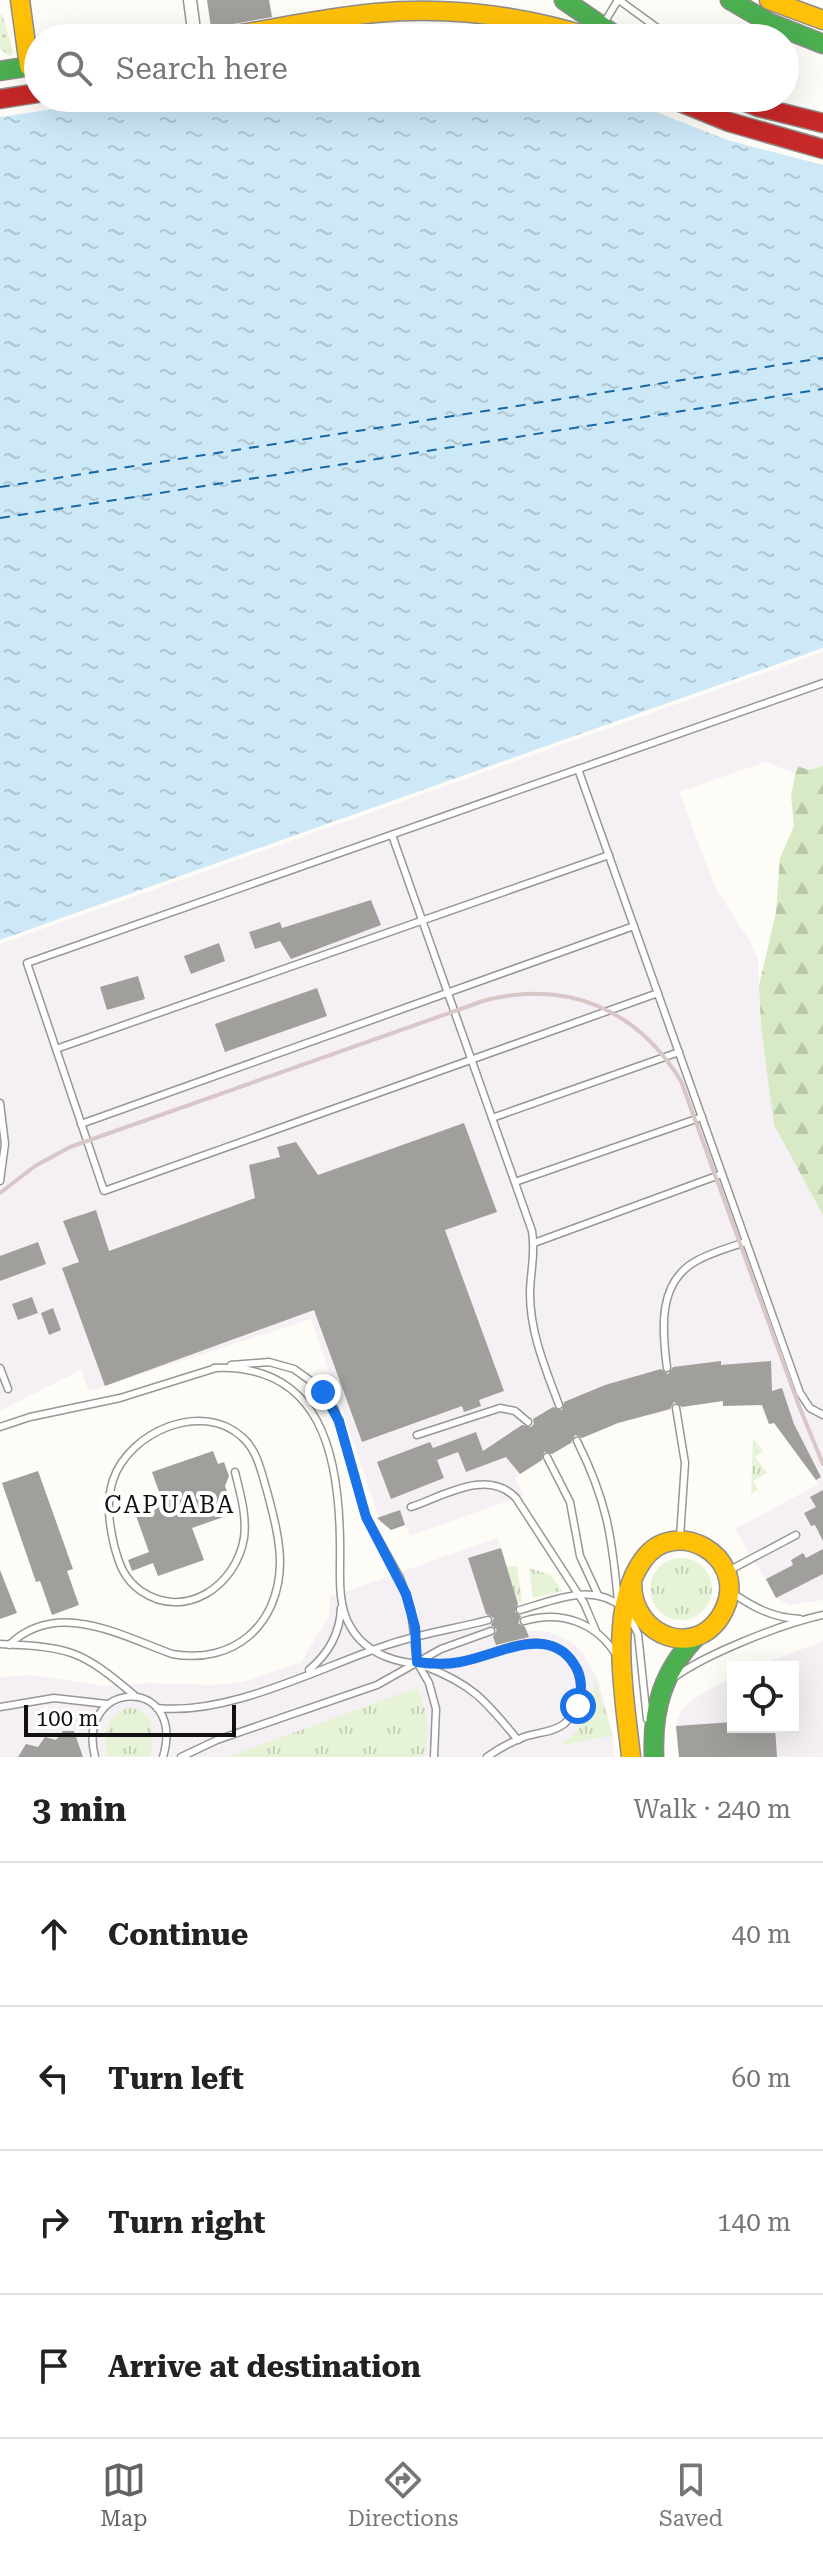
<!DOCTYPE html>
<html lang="en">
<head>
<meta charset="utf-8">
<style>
  :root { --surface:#fff; --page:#f2f2f2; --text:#222; --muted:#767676; --line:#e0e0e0; --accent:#646362 }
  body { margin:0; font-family:"Roboto Serif",serif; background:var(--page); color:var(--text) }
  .controls { position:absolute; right:24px; bottom:24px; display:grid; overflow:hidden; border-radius:0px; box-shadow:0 8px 32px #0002 }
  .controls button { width:72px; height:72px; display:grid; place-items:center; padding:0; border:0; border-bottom:2px solid var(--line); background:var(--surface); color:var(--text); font:40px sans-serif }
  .scale { position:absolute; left:24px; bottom:20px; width:212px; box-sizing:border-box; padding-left:8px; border:4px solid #111; border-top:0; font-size:22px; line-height:28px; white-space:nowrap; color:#111; -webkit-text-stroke:6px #fff; paint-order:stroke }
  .stop { position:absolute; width:24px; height:24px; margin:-18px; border:6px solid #1a73e8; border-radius:50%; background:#fff }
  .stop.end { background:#1a73e8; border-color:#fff; box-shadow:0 2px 8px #0008 }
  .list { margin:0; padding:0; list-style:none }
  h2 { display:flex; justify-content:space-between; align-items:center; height:104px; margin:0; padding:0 32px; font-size:34px }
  h2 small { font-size:26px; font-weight:400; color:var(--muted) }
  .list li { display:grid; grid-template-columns:52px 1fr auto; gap:24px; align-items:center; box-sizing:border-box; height:144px; padding:0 32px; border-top:2px solid var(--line) }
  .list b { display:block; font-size:30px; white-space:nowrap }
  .list em { font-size:26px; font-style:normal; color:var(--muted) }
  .icon { flex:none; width:44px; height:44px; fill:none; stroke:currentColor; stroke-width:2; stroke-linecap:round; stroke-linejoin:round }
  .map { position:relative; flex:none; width:823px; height:1757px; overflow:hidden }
  .search { position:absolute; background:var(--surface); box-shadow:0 8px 32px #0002; left:24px; right:24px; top:24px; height:88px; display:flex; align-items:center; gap:20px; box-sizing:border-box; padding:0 28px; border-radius:44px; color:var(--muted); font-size:30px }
  .sheet { height:680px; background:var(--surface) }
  nav { display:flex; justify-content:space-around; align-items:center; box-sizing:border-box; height:112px; border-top:2px solid var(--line); background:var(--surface); font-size:22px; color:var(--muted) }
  nav a { display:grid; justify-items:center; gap:4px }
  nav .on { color:var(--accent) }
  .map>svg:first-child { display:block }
  .industrial { fill:#f5f0f3 }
  .grass { fill:url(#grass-tufts) }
  .forest { fill:url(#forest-firs) }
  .garden { fill:url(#garden-dots) }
  .water { fill:url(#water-ripples) }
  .pier { fill:#fdfcf7 }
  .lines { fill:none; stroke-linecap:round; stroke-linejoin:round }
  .ferry { stroke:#1768a6; stroke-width:2; stroke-dasharray:10 8; stroke-linecap:butt }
  .building { fill:#a19f9c }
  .lane-casing { stroke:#979795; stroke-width:9 }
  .street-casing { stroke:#979795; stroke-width:15 }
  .fast-casing { stroke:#8e8d8b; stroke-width:21 }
  .slow-casing { stroke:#8e8d8b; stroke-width:21 }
  .jam-casing { stroke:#8e8d8b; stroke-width:21 }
  .lane { stroke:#fffffe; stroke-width:6 }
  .street { stroke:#fffffe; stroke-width:12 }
  .fast { stroke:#4caf50; stroke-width:18 }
  .slow { stroke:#ffc107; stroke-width:18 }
  .jam { stroke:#c62828; stroke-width:18 }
  .rail { stroke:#d9c6c7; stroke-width:4 }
  .route { stroke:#1a73e8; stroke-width:10 }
  .labels { text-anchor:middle; stroke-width:8; stroke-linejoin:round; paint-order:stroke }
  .quarter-label { font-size:24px; letter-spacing:2px; fill:#111; stroke:#fff }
</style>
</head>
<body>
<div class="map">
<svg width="823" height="1757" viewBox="0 0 823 1757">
  <defs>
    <pattern id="grass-tufts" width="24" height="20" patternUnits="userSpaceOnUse" patternTransform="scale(2)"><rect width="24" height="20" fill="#e7f3d7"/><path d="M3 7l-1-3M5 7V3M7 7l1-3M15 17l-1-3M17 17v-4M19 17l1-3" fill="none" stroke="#c5cfb8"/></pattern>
    <pattern id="forest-firs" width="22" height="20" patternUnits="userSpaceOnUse" patternTransform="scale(2)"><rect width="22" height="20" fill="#d8eac5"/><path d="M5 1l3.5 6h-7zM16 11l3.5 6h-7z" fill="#b8c8a8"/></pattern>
    <pattern id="garden-dots" width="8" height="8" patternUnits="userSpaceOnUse" patternTransform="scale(2)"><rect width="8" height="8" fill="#e7f3d7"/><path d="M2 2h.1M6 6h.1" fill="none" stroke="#c5cfb8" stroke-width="1.8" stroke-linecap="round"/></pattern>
    <pattern id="water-ripples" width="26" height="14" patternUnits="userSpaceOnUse" patternTransform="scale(2)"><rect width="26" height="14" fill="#cde8f7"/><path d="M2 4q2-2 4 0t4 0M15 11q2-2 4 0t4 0" fill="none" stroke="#afc6d3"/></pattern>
  </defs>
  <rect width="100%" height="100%" fill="#fdfcf7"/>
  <g class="industrial">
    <path d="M 823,648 L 823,766 L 809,770 L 797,766 L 794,773 L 765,762 L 679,792 L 716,889 L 751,943 L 758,959 L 761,1026 L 794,1159 L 823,1215 L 823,1600 L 789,1605 L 776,1598 L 735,1529 L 819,1484 L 774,1423 L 769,1424 L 760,1405 L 723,1406 L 722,1402 L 696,1404 L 618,1423 L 567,1445 L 515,1478 L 524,1495 L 410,1536 L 405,1525 L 391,1530 L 381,1523 L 311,1319 L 89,1391 L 81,1370 L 0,1411 L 0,940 Z"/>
    <path d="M 497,1538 L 526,1630 L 550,1632 L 573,1643 L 584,1655 L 598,1680 L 613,1735 L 614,1757 L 0,1757 L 0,1677 L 33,1675 L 104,1686 L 148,1683 L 216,1685 L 243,1682 L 301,1662 L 329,1616 L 330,1597 Z"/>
    <path d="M 823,1641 L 823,1757 L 679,1757 L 676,1726 L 681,1711 L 693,1699 L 733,1677 L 733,1727 L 793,1727 L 793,1667 L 754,1667 Z"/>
  </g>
  <g class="grass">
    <path d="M 753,1438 L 763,1451 L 755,1457 L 767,1473 L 753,1481 L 758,1490 L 751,1494 Z"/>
    <circle cx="681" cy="1589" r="31"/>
    <path d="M 506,1566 L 517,1566 L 522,1601 L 518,1603 Z"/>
    <path d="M 529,1568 L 551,1575 L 562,1591 L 533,1598 Z"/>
    <path d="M 593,1672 L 613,1735 L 558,1746 C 586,1729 598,1704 593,1672 Z"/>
    <path d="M 416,1688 C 429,1711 430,1732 423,1757 L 227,1757 Z"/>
    <path d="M 127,1708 C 154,1707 157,1736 149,1757 L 107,1756 C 103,1736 106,1716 127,1708 Z"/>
  </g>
  <path class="forest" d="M 797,766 L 809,770 L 823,766 L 823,1215 L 774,1125 L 761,1026 L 759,986 L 776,912 L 780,858 L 794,826 L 791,795 Z"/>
  <path class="garden" d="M 2,13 L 13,52 L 10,56 L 0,49 L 0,16 Z"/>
  <path class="water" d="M 128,98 L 621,98 L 727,140 L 823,165 L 823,648 L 0,940 L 0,117 Z"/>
  <path class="pier" d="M 823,648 L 823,652 L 0,944 L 0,940 Z"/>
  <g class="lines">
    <g class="ferry">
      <path d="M 0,487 L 823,358"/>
      <path d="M 0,518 L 823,389"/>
    </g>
  </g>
  <g class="building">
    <path d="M 207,0 L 269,0 L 272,17 L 211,28 Z"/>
    <path d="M 371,900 L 381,925 L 291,959 L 280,941 L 255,949 L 249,932 L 280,922 L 282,928 Z"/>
    <path d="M 219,943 L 225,961 L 191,974 L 184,956 Z"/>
    <path d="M 138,976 L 145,999 L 107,1010 L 100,987 Z"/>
    <path d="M 317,988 L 327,1016 L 225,1052 L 215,1024 Z"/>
    <path d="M 464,1123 L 497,1212 L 445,1230 L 504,1391 L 479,1400 L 481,1406 L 464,1412 L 462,1406 L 362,1442 L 314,1310 L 105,1386 L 62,1268 L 79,1262 L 63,1221 L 96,1210 L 109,1251 L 255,1198 L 249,1165 L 280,1157 L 277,1147 L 296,1142 L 318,1175 Z"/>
    <path d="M 38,1242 L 46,1264 L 0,1281 L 0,1256 Z"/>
    <path d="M 32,1297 L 38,1313 L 18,1320 L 12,1304 Z"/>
    <path d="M 53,1308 L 61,1330 L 49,1335 L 41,1313 Z"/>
    <path d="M 721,1361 L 721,1365 L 771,1361 L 772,1391 L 782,1388 L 794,1424 L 821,1477 L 816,1480 L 774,1423 L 769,1424 L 762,1405 L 723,1406 L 723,1401 L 682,1407 L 674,1402 L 670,1409 L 618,1423 L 582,1438 L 575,1435 L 571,1443 L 552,1454 L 544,1452 L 542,1460 L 520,1474 L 506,1457 L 466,1472 L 458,1452 L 437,1460 L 444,1478 L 391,1499 L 377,1462 L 430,1442 L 433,1448 L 476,1432 L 483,1451 L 522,1425 L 531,1427 L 534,1424 L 533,1419 L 553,1407 L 562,1410 L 564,1402 L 605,1385 L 661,1369 L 668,1374 L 673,1367 Z"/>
    <path d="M 213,1451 L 218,1464 L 224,1462 L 229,1476 L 225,1486 L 235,1513 L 192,1528 L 204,1560 L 158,1576 L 153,1563 L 132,1571 L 128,1560 L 149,1552 L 135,1513 L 163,1503 L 152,1472 Z"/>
    <path d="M 38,1471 L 73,1569 L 67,1571 L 79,1605 L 52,1615 L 40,1581 L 36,1582 L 2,1483 Z"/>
    <path d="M 823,1490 L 823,1541 L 815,1525 L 811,1526 L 804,1513 L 816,1507 L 810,1497 Z"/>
    <path d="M 400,1510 L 405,1525 L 391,1530 L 377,1518 Z"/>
    <path d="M 501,1548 L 518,1604 L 515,1612 L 521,1616 L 518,1623 L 525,1627 L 529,1637 L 496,1645 L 493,1637 L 497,1630 L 491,1625 L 494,1618 L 486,1614 L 468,1558 Z"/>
    <path d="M 823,1549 L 823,1574 L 776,1598 L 766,1579 L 793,1565 L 791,1560 L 803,1553 L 806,1558 Z"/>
    <path d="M 0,1570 L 17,1613 L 0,1619 Z"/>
    <path d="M 733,1722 L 733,1727 L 775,1727 L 777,1757 L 679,1757 L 676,1726 Z"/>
    <path d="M 63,1731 L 74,1731 L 83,1757 L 18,1757 L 26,1744 L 38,1747 L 45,1737 L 56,1740 Z"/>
  </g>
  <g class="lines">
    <defs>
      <g id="lane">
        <path d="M 619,0 L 671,38"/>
        <path d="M 604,23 L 618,0"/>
        <path d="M 578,769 L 800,1393 L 810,1408 L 823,1415"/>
        <path d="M 392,835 L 532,1231 C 536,1254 530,1272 530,1294 C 530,1333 546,1370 559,1405"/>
        <path d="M 658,993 L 104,1191 L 27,963 L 823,683"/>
        <path d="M 56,1049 L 609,855"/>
        <path d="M 0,1103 L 5,1144 L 0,1181"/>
        <path d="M 492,1118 L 679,1052"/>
        <path d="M 81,1124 L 634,926"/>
        <path d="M 515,1182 L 702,1117"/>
        <path d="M 534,1243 L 722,1174"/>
        <path d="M 231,1365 L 269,1362 L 294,1369 L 315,1384 L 335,1410 L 366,1517 L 400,1578 L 411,1610 L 417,1662 L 429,1683 L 436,1709 L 434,1757"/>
        <path d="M 0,1368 L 8,1389"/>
        <path d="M 214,1368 C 322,1363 339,1457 340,1542 C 341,1569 336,1602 350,1626 C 372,1666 429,1670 469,1660 C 491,1655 517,1641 539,1643 C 580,1646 595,1698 564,1724 C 552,1733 538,1732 524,1737 C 511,1742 498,1749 487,1757"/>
        <path d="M 667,1368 C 662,1330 657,1281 698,1260 C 713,1252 730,1247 746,1242"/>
        <path d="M 676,1408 L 685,1463 L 680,1537"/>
        <path d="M 0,1427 L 30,1417 L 120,1398 L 216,1368"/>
        <path d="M 417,1435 L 500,1408 L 515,1411 L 528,1422"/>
        <path d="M 577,1441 C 607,1501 612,1536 618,1602"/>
        <path d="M 547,1457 L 570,1502 L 580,1556 L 598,1595"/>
        <path d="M 411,1507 C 444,1496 487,1468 516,1498 L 584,1603 L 596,1631"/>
        <path d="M 730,1570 L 796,1535"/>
        <path d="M 730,1591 C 752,1607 773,1618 800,1619"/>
        <path d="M 520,1610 C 555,1600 592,1582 623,1608"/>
        <path d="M 630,1617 L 638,1634 L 647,1719"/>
        <path d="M 524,1621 C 561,1610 596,1622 617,1656"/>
        <path d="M 0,1644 C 70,1647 81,1650 134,1695"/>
        <path d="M 9,1645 C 57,1599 120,1635 172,1654 C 234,1665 279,1625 280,1563 C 280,1539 273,1514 267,1491 C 261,1472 258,1451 242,1437 C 202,1400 129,1432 113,1480 C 106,1502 109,1523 114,1545 C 119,1564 124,1579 141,1591 C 185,1621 236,1586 244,1538 C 247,1515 240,1493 235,1472"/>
        <path d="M 427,1667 C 475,1686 486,1702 518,1740"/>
        <path d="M 309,1670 C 328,1654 340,1634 341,1608"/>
        <path d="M 672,1679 C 705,1654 782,1624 823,1615"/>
        <path d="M 0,1707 L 54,1698 L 107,1704"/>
        <path d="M 157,1708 C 229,1716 318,1668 387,1645 C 419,1634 454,1629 488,1620"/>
        <path d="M 95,1757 C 75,1678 187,1675 163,1757"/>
        <path d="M 181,1757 L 217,1740 L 377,1685 L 441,1649 L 491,1631"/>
      </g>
      <path id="street" d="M 190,0 L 195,38"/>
      <g id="fast">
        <path d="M 564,0 L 619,38"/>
        <path d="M 730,0 L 770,23 L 823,44"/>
        <path d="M 0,71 L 38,65"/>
        <path d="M 654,1757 C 652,1708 663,1671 697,1636"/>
      </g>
      <g id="slow">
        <path d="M 20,0 L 29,66"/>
        <path d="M 769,0 L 823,20"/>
        <path d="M 217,38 C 269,30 322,18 375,13 C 448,6 523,16 593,38"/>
        <path d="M 442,38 L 466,38"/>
        <path d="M 631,1757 C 625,1699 607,1610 643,1560 C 674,1515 748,1555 725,1608 C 701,1662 632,1639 632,1583"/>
      </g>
      <g id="jam">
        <path d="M 670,98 L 729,122 L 823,149"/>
        <path d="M 736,98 L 758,107 L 823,123"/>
        <path d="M 0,99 L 38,93"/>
      </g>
    </defs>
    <use href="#lane" class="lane-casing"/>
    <use href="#street" class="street-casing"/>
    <use href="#fast" class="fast-casing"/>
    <use href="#slow" class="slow-casing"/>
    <use href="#jam" class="jam-casing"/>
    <use href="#lane" class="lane"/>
    <use href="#street" class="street"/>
    <use href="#fast" class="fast"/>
    <use href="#slow" class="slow"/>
    <use href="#jam" class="jam"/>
    <path class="rail" d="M 0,1193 L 35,1166 L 70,1147 L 486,1000 C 568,980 637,1009 681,1081 L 799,1406 L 823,1464"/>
  </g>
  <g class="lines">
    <path class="route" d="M 323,1392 L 339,1421 L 366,1517 L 406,1594 L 415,1627 L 417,1662 C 431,1664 445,1665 460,1662 C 496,1656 548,1623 574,1664 C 583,1677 582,1691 578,1706"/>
  </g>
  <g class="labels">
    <g class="quarter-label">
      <text x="170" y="1513">CAPUABA</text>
    </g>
  </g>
</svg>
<div class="controls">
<button><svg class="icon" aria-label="locate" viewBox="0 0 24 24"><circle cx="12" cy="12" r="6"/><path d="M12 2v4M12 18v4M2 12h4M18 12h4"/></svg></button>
</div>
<div class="scale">100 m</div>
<div class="stop" style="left:578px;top:1706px"></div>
<div class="stop end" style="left:323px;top:1392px"></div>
<div class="search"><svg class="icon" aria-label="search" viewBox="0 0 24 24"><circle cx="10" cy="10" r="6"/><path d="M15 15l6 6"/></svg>Search here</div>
</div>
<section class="sheet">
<h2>3 min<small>Walk · 240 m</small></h2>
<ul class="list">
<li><svg class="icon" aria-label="ahead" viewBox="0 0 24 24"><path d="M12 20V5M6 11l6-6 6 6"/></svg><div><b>Continue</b></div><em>40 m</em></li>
<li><svg class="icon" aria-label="left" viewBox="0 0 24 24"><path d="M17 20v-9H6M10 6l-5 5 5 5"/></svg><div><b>Turn left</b></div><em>60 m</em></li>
<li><svg class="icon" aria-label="right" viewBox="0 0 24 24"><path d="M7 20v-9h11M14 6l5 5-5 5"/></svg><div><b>Turn right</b></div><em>140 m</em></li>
<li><svg class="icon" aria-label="arrive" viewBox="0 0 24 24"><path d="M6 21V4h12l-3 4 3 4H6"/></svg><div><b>Arrive at destination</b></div></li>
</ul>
</section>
<nav>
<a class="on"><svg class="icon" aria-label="map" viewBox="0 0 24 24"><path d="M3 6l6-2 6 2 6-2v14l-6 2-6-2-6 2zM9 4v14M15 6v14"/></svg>Map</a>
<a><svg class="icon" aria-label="directions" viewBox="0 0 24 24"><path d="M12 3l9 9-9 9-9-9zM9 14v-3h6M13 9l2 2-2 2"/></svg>Directions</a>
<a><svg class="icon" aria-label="saved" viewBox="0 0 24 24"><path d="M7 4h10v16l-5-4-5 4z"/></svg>Saved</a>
</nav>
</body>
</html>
